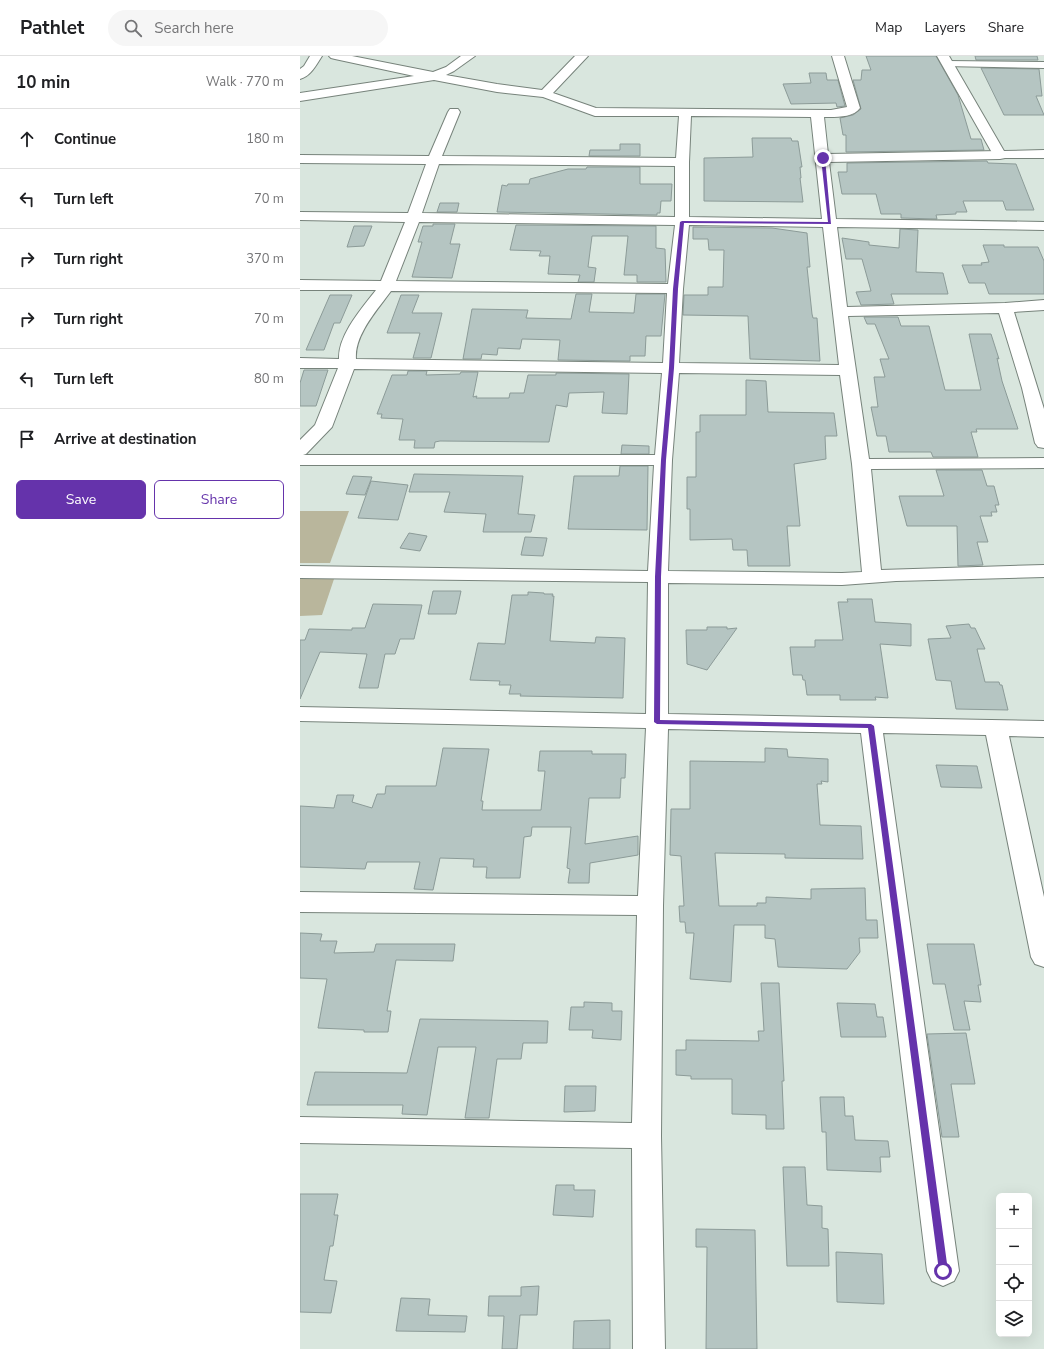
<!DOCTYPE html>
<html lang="en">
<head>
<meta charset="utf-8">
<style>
  :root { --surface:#fff; --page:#f6f6f6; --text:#202124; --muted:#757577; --line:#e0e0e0; --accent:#6533ab }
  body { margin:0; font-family:"Nunito Sans",sans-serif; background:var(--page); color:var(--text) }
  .controls { position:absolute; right:12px; bottom:12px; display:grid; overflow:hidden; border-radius:6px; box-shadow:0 4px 16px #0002 }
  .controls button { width:36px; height:36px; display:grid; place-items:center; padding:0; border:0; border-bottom:1px solid var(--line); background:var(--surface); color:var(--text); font:20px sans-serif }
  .stop { position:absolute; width:12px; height:12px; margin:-9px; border:3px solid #6533ab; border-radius:50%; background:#fff }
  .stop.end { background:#6533ab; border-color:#fff; box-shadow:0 1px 4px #0008 }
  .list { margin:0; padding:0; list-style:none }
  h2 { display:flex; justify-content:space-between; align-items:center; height:52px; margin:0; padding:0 16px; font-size:17px }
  h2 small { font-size:13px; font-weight:400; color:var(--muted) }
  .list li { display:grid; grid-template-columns:26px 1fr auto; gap:12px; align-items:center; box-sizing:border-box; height:60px; padding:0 16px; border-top:1px solid var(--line) }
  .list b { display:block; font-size:15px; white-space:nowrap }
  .list em { font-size:13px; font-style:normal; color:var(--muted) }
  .actions { display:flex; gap:8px; padding:12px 16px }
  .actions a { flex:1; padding:9px 0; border:1px solid var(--accent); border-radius:6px; text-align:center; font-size:14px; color:var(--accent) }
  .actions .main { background:var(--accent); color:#fff }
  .icon { flex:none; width:22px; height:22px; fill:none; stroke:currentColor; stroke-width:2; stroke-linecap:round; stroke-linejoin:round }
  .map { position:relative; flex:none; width:744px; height:1293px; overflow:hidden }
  header { display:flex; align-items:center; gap:24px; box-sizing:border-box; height:56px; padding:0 20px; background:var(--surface); border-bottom:1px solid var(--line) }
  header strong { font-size:19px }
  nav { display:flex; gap:22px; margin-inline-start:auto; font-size:14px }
  .search { width:280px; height:36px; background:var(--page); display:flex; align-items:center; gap:10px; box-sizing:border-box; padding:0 14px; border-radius:22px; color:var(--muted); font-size:15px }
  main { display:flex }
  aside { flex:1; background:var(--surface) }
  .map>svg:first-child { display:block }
  .green { fill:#b9b69c }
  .building { fill:#b5c5c2; stroke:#8c9b98 }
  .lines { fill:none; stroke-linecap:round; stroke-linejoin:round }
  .street-casing { stroke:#77837b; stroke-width:2 }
  .secondary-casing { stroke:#77837b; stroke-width:2 }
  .street { fill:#fff; fill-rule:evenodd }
  .secondary { fill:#fff; fill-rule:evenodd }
  .route { fill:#6533ab }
</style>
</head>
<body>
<header>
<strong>Pathlet</strong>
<div class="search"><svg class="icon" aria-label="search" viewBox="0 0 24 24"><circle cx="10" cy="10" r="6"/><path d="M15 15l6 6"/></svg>Search here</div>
<nav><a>Map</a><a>Layers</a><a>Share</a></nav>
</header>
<main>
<aside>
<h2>10 min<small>Walk · 770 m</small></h2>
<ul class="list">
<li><svg class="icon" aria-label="ahead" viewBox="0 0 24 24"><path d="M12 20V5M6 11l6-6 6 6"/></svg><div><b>Continue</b></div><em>180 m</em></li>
<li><svg class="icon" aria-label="left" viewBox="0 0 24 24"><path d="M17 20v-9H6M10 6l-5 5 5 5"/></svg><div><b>Turn left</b></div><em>70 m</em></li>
<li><svg class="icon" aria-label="right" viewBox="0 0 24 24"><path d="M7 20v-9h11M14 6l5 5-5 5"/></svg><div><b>Turn right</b></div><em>370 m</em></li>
<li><svg class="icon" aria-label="right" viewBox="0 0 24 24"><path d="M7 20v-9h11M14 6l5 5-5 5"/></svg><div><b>Turn right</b></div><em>70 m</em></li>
<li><svg class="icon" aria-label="left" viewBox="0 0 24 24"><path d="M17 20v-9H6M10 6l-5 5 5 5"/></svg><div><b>Turn left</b></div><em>80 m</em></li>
<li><svg class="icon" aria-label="arrive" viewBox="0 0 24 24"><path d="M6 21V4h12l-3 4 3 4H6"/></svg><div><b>Arrive at destination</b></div></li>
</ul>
<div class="actions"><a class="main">Save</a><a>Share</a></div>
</aside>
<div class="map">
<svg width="744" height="1293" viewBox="0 0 744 1293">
  <rect width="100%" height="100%" fill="#d9e6de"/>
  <g class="green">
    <path d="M 0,455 L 49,455 L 30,507 L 0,507 Z"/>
    <path d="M 35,520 L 22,559 L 0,560 L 0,521 Z"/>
  </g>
  <g class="building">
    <path d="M 566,0 L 636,0 L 658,39 L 671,83 L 681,83 L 684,94 L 546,96 L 546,79 L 543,79 L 540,62 L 553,59 L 561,53 L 553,24 L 561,24 L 562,14 L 571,14 Z"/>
    <path d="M 675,0 L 737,0 L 738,4 L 676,4 Z"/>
    <path d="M 681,12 L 739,13 L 742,40 L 736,40 L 744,59 L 704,59 Z"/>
    <path d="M 509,17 L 526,17 L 527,24 L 538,24 L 545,50 L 537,51 L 536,47 L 491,48 L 483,28 L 511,27 Z"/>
    <path d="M 452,82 L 491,82 L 492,85 L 498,85 L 502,111 L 500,111 L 501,122 L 500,122 L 503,146 L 404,145 L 404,102 L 453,101 Z"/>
    <path d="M 320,88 L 340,88 L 340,100 L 289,100 L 290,94 L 320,94 Z"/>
    <path d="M 687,105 L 688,107 L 716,108 L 734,154 L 706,154 L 703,145 L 663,145 L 667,156 L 656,156 L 656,158 L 636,159 L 637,163 L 601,162 L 601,158 L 581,158 L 576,138 L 542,138 L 538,116 L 547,116 L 547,107 Z"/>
    <path d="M 287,111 L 340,111 L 340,128 L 372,128 L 371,145 L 361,145 L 360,157 L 357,157 L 357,159 L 197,156 L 202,129 L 207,130 L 208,128 L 229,128 L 230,123 L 268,113 L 286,113 Z"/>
    <path d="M 140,147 L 159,147 L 157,156 L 137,156 Z"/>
    <path d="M 133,168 L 155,168 L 150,188 L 160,188 L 152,222 L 112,221 L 122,186 L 118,186 L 123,170 L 133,170 Z"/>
    <path d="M 216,169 L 356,170 L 356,192 L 365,193 L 366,226 L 337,226 L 337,219 L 324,219 L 328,180 L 292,180 L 288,211 L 296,212 L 294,226 L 278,226 L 280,219 L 248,218 L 250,200 L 239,200 L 241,195 L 210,194 Z"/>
    <path d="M 54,170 L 72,170 L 64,190 L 47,191 Z"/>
    <path d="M 393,171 L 472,172 L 507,177 L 510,211 L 507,211 L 512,258 L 513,262 L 517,262 L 520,305 L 450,303 L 448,260 L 383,259 L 384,239 L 408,239 L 408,231 L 423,231 L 424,194 L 409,194 L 408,183 L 393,183 Z"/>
    <path d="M 600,173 L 618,174 L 616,216 L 643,217 L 648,238 L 591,238 L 594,248 L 561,249 L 556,236 L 571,235 L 562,203 L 546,203 L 542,182 L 569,186 L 569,189 L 599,192 Z"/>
    <path d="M 683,189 L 704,189 L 704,191 L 738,191 L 744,205 L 744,238 L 689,238 L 685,227 L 669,227 L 662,209 L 682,209 L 681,207 L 689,206 Z"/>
    <path d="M 276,238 L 292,238 L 289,256 L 334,257 L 336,238 L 365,238 L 361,280 L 346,280 L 345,300 L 330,300 L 330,305 L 258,304 L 260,284 L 222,283 L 220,293 L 198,292 L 197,299 L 182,298 L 181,303 L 163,303 L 172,253 L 228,254 L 226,262 L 271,263 Z"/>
    <path d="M 30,239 L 52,239 L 40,267 L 34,267 L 24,294 L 6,294 Z"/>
    <path d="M 101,239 L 119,239 L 112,257 L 142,257 L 131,302 L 113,302 L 120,277 L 87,277 Z"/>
    <path d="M 564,261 L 598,261 L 601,270 L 629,270 L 645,334 L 681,334 L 669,278 L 691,278 L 699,303 L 697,302 L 702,325 L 718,373 L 676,373 L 677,376 L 671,376 L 678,401 L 633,401 L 631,396 L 589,396 L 586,380 L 577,380 L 571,351 L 578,351 L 574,321 L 585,321 L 580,303 L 589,303 L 575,268 L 567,268 Z"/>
    <path d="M 4,314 L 28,314 L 16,350 L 0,350 L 0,327 Z"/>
    <path d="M 108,315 L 127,315 L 126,319 L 160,318 L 161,316 L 178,316 L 173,341 L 177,340 L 176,342 L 209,342 L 210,337 L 224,337 L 228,319 L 256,319 L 256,317 L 329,318 L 327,358 L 302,357 L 304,336 L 269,337 L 267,351 L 256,349 L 249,386 L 140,385 L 135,386 L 134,392 L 114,392 L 115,384 L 99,384 L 103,363 L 81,362 L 82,358 L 77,358 L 92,319 L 107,319 Z"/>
    <path d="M 446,324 L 466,325 L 468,356 L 534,357 L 537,380 L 525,380 L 526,403 L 494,408 L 500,470 L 487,470 L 490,510 L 448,510 L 447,494 L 433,494 L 432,483 L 390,484 L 390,453 L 387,453 L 387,421 L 396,421 L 396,376 L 400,376 L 400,359 L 446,359 Z"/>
    <path d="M 322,389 L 349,390 L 349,398 L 321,398 Z"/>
    <path d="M 320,410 L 348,410 L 347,474 L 268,473 L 274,420 L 319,420 Z"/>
    <path d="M 636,414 L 682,414 L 687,430 L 694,430 L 699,449 L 695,449 L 697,456 L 691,456 L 692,460 L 680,460 L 688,486 L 677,486 L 683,509 L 658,510 L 657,470 L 607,470 L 599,440 L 644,440 Z"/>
    <path d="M 114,418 L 223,420 L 218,458 L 235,459 L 231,476 L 183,476 L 186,458 L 144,456 L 150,436 L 109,436 Z"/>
    <path d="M 53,420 L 72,421 L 65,439 L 46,438 Z"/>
    <path d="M 71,425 L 108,429 L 98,464 L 58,462 Z"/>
    <path d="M 109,477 L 127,480 L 120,495 L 100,492 Z"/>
    <path d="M 225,481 L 247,482 L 243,500 L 221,499 Z"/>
    <path d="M 133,535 L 161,535 L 156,558 L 128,558 Z"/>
    <path d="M 228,536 L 244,537 L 244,538 L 253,538 L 252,540 L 254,540 L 250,585 L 295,587 L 296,581 L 325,582 L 323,642 L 220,640 L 221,638 L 209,638 L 211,629 L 199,629 L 200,625 L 170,624 L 178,587 L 205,588 L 212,539 L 228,539 Z"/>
    <path d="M 547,543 L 572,543 L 575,566 L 611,568 L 611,590 L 580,588 L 588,642 L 575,641 L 576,644 L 540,644 L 540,639 L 507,639 L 505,624 L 503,624 L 502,619 L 493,619 L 490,591 L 515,591 L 515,584 L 543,584 L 538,546 L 548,546 Z"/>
    <path d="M 73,548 L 122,549 L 114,583 L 100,583 L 95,598 L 85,598 L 78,632 L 59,632 L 67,598 L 20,596 L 0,643 L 0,584 L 5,584 L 9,573 L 52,574 L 52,572 L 65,572 Z"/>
    <path d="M 669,568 L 671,572 L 675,572 L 685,593 L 677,593 L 685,626 L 699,626 L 700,629 L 702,629 L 708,654 L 656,653 L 651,625 L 636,624 L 628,583 L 651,582 L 646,570 Z"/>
    <path d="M 407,571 L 427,571 L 427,573 L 437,572 L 407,614 L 387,608 L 386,574 L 407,574 Z"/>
    <path d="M 143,692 L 189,693 L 181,745 L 183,745 L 182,754 L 241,754 L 245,715 L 238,715 L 240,695 L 292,695 L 292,698 L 326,698 L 325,722 L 321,722 L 320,742 L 289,742 L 285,788 L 338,780 L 338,799 L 290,807 L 289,827 L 268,827 L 270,813 L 267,812 L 271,771 L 232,771 L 231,780 L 224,781 L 220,822 L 186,822 L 187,811 L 173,811 L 174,803 L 140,802 L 133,834 L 114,833 L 120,806 L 67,806 L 65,813 L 0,811 L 0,750 L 34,752 L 37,739 L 54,739 L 52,746 L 72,752 L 77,738 L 85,738 L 86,730 L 136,730 Z"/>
    <path d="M 465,692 L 487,693 L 488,701 L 528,703 L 528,726 L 521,725 L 522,728 L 517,728 L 520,769 L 561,770 L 563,803 L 485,802 L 485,798 L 415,797 L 419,850 L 457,850 L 457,847 L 466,847 L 466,841 L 511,843 L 511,833 L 565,832 L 566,864 L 577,864 L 578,882 L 559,882 L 560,896 L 547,913 L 478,911 L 475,883 L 465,882 L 465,869 L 434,869 L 431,926 L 390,923 L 394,877 L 386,877 L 385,866 L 380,866 L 379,850 L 384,850 L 381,800 L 370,799 L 371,753 L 390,753 L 390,705 L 465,706 Z"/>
    <path d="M 636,709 L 677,710 L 682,732 L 641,731 Z"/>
    <path d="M 0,877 L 22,878 L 20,885 L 37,885 L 34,897 L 74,896 L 76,888 L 155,888 L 153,905 L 96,904 L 87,955 L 91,955 L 88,976 L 64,976 L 64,974 L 18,972 L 27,923 L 0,922 Z"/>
    <path d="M 627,888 L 674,888 L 681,929 L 678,929 L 681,946 L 664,945 L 670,974 L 654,974 L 645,928 L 633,928 Z"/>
    <path d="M 461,927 L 479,927 L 484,1025 L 482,1025 L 484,1073 L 466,1073 L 466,1059 L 432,1058 L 432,1023 L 391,1023 L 391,1020 L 376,1019 L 376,994 L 386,994 L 386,984 L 459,985 L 458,975 L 464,975 Z"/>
    <path d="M 284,946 L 312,947 L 312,955 L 322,955 L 321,984 L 292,982 L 293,974 L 269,974 L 271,951 L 284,951 Z"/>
    <path d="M 537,947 L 575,948 L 577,961 L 583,961 L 586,981 L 541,981 Z"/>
    <path d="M 120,963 L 248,965 L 247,987 L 223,987 L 221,1003 L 197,1003 L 189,1062 L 165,1062 L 176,991 L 138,991 L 127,1059 L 102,1058 L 103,1049 L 7,1049 L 15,1016 L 107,1017 Z"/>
    <path d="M 666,977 L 675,1028 L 651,1028 L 659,1081 L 642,1081 L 627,978 Z"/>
    <path d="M 265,1030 L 296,1030 L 295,1055 L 264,1056 Z"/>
    <path d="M 520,1041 L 544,1041 L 545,1060 L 553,1060 L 555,1084 L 588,1085 L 590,1101 L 580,1101 L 581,1116 L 527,1114 L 526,1076 L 522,1076 Z"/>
    <path d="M 483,1111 L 505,1111 L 507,1149 L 522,1150 L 522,1172 L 528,1173 L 529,1210 L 487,1210 Z"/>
    <path d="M 256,1129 L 274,1129 L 274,1134 L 295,1134 L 293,1161 L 253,1159 Z"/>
    <path d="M 0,1138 L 38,1138 L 34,1159 L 38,1159 L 33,1190 L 30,1190 L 24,1224 L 37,1225 L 31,1257 L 0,1256 Z"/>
    <path d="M 396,1173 L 455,1174 L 457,1293 L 406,1293 L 407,1191 L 396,1191 Z"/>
    <path d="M 536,1196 L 582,1198 L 584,1248 L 537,1246 Z"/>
    <path d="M 239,1230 L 237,1259 L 220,1259 L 217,1293 L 202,1293 L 204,1260 L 188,1260 L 189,1240 L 221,1240 L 221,1231 Z"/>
    <path d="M 101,1242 L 130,1243 L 128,1259 L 167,1260 L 165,1276 L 96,1275 Z"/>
    <path d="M 310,1264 L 310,1293 L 273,1293 L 274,1265 Z"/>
  </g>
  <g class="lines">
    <defs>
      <g id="street">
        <path d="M 10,0 L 22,0 C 16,9 11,20 0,23 L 0,13 L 4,10 Z"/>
        <path d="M 29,0 L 52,0 L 133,16 L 146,11 L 161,0 L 175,0 L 154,15 L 146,19 L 197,28 L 242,34 L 275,0 L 288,0 L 253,37 L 296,52 L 531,54 L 547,51 L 532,0 L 544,0 L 560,52 C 553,62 535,61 524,61 L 528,98 L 700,95 L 705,96 L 707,99 L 705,102 L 700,103 L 529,106 L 536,163 L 744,166 L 744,174 L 537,171 L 547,251 L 705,247 L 744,244 L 744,254 L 714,256 L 744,353 L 744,392 L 738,391 L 735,387 L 722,332 L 699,257 L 548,260 L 569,403 L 744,402 L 744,412 L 571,413 L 581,514 L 744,509 L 744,521 L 596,525 L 542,529 L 368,527 L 368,658 L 744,665 L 744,681 L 709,680 L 744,841 L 744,911 L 735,908 L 731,901 L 686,679 L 583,677 L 659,1215 L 654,1225 L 643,1230 L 632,1225 L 627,1215 L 561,677 L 368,673 L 363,850 L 361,1080 L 365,1293 L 333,1293 L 332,1092 L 0,1087 L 0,1061 L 332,1067 L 337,859 L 0,856 L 0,836 L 338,840 L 346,672 L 0,665 L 0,651 L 346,658 L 348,526 L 0,522 L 0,510 L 348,515 L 354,409 L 0,409 L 0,384 L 15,369 L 38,312 L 0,312 L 0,302 L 39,303 C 38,279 62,252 76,234 L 0,234 L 0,224 L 81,225 L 105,166 L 0,164 L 0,156 L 108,157 L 126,108 L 0,107 L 0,99 L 129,100 L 148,56 L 150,53 L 158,53 L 160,56 L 142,100 L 376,102 L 379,60 L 295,60 L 243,41 L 197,36 L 134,24 L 0,45 L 0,37 L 114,20 L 35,3 L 31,2 ZM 391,60 L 511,61 L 522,163 L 389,161 L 389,106 ZM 139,108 L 375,110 L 375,161 L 122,157 ZM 119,166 L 375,169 L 368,228 L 96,225 ZM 389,169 L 523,171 L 539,309 L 379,307 L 383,233 ZM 91,235 L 367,237 L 363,307 L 56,303 C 54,279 78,253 91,235 ZM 54,313 L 362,317 L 355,399 L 3,399 L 6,398 L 32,371 ZM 379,317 L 540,319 L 552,408 L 562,516 L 542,517 L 368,515 L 372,404 Z"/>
        <path d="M 648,5 L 744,6 L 744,12 L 644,10 L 642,8 L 644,6 Z"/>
      </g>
      <path id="secondary" d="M 637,0 L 649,0 L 704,95 L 744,94 L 744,102 L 695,102 Z"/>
    </defs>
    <use href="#street" class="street-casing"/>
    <use href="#secondary" class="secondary-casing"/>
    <use href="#street" class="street"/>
    <use href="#secondary" class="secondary"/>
  </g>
  <path class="route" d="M 523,101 L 525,102 L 531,168 L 384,167 L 378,233 L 374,312 L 366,404 L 361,521 L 360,664 L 571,668 L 574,670 L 648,1215 L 646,1218 L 643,1219 L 640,1218 L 639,1215 L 568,672 L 357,668 L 354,666 L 355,521 L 361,404 L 369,312 L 373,233 L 380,166 L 382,165 L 528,166 L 521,102 Z"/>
</svg>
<div class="controls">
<button>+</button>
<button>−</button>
<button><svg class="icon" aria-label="locate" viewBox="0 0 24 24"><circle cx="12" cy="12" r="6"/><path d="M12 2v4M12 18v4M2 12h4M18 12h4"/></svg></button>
<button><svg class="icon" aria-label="layers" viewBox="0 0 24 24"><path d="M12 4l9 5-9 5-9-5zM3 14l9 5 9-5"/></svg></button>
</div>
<div class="stop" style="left:643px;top:1215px"></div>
<div class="stop end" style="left:523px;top:102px"></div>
</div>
</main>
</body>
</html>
